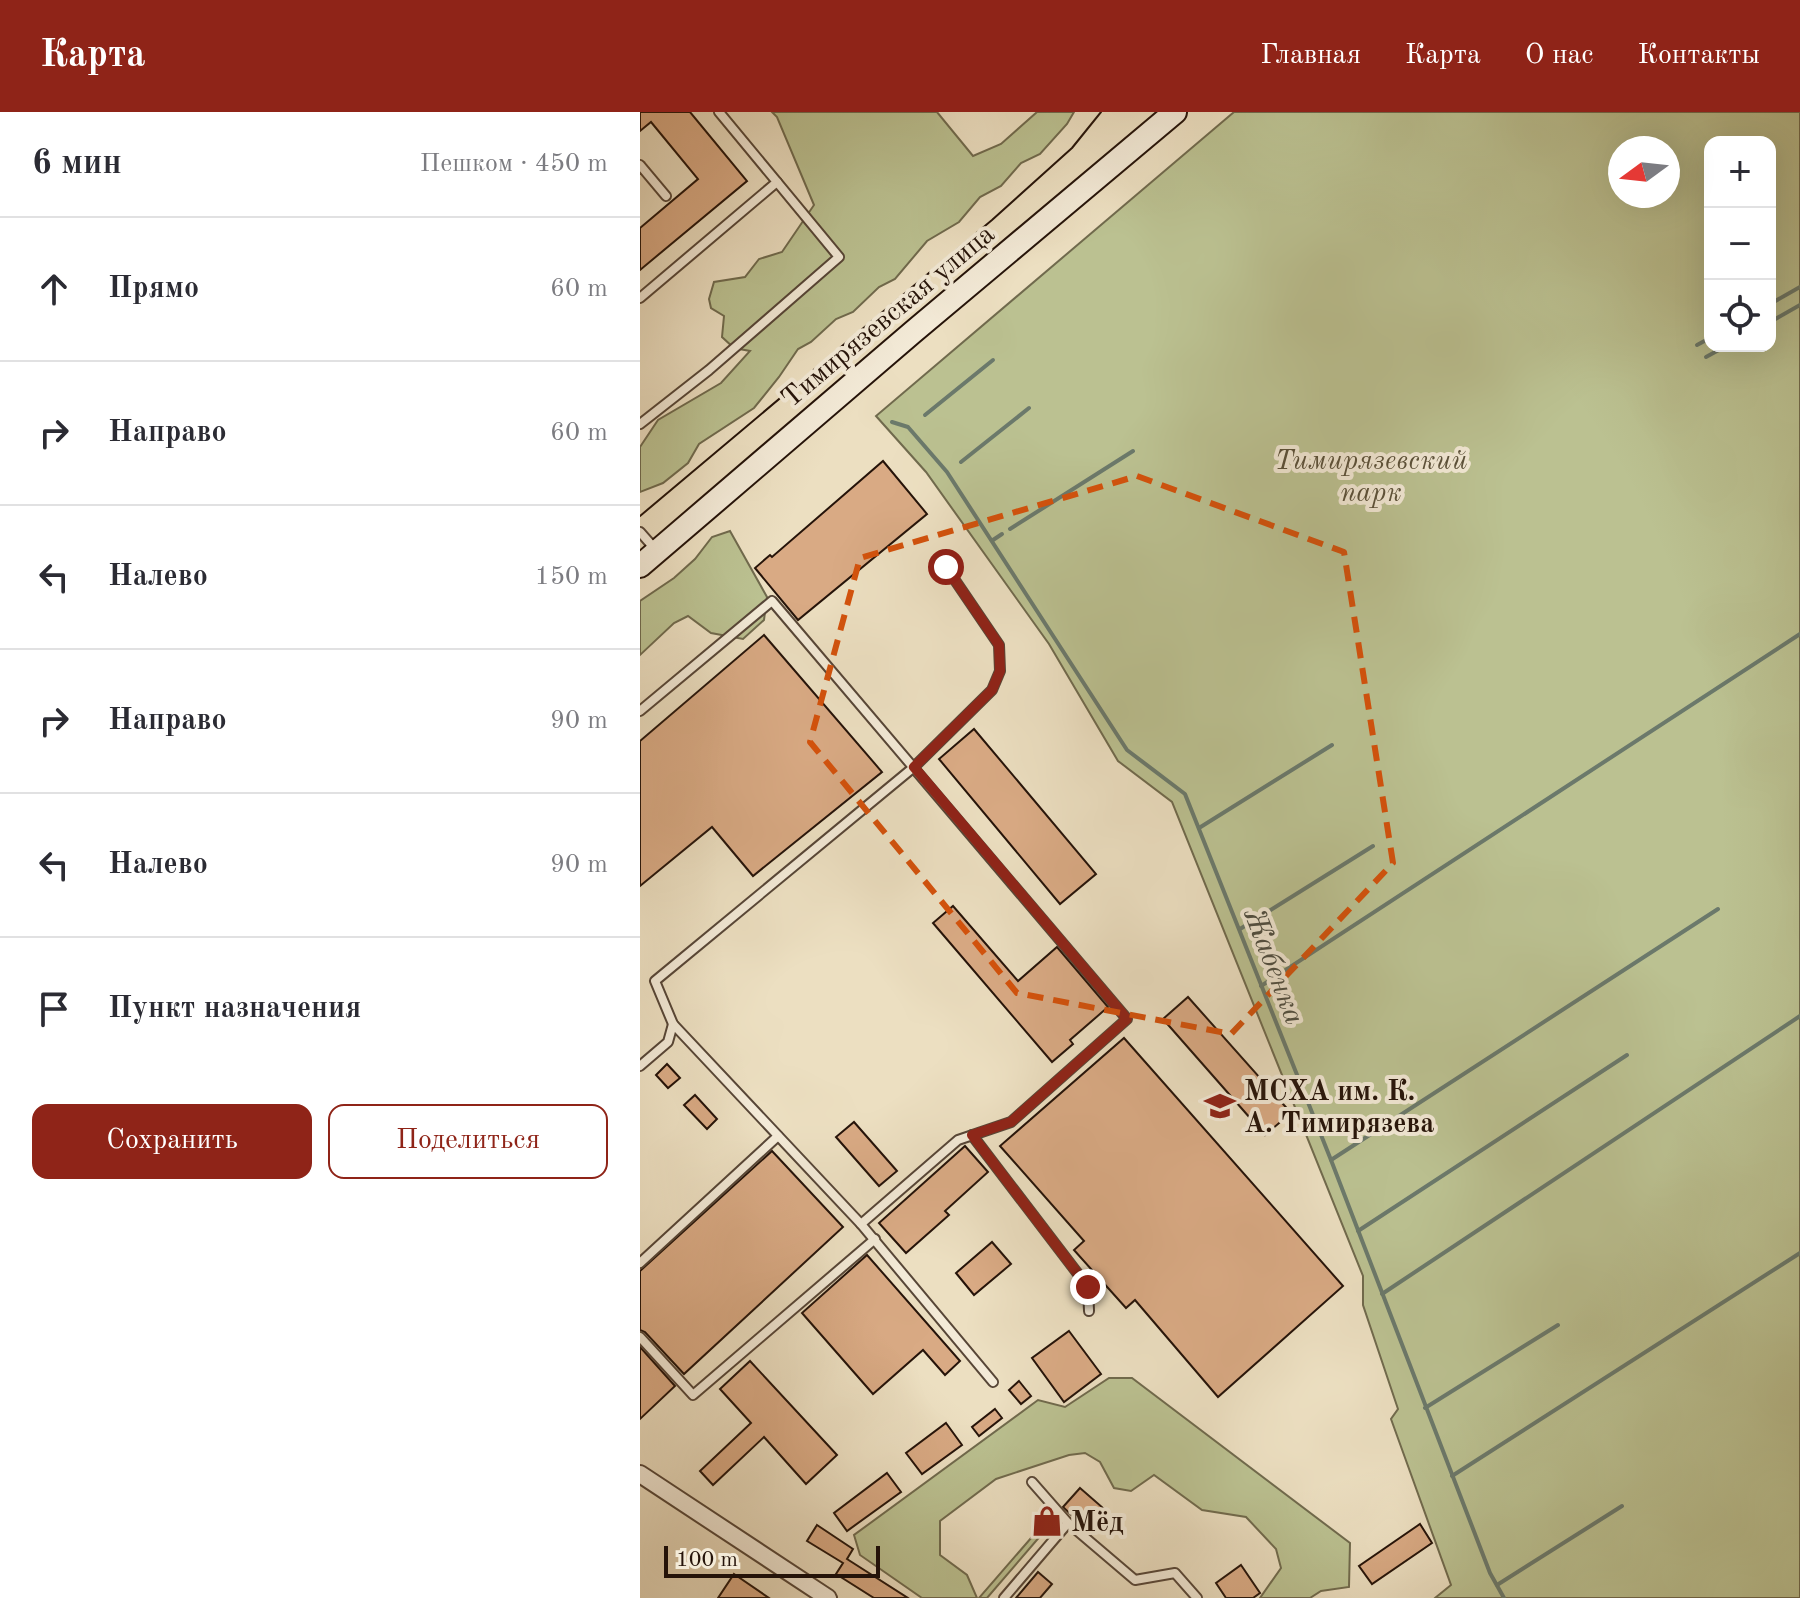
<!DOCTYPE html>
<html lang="ru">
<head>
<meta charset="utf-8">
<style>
  :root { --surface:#fff; --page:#f2f2f3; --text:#2b2b33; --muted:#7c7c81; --line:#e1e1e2; --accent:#8f2418 }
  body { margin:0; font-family:"Old Standard TT",serif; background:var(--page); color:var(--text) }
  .controls { position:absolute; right:24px; top:24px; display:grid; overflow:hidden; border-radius:16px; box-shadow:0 8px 32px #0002 }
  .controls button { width:72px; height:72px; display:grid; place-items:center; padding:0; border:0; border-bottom:2px solid var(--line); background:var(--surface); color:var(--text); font:40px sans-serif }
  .compass { position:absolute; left:968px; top:24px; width:72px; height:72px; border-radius:50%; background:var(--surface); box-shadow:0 8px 32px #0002; rotate:255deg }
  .scale { position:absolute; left:24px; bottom:20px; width:216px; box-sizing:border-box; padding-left:8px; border:4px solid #251309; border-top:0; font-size:22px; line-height:28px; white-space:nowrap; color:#251309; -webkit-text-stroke:6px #f3ead7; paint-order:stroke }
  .stop { position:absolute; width:24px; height:24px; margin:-18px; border:6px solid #8f2418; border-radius:50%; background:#fff }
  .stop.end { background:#8f2418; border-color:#fff; box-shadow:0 2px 8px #0008 }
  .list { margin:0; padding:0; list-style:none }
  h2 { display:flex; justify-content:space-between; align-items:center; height:104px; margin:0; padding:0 32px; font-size:34px }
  h2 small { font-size:26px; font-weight:400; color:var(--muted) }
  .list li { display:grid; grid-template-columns:52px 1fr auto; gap:24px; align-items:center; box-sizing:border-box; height:144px; padding:0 32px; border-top:2px solid var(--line) }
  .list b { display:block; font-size:30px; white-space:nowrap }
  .list em { font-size:26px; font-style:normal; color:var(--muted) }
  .actions { display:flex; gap:16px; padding:24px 32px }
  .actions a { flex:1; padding:18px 0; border:2px solid var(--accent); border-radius:16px; text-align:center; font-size:28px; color:var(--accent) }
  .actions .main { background:var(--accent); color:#fff }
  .icon { flex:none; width:44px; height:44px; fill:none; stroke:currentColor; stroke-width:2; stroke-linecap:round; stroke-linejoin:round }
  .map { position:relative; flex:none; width:1160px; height:1486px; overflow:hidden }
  header { display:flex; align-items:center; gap:48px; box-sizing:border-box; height:112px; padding:0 40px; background:var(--accent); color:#fff }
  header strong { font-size:38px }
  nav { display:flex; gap:44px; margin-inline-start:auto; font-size:28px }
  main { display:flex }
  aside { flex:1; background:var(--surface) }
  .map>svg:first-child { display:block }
  .green { fill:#bbc191; stroke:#706a4d; stroke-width:2; fill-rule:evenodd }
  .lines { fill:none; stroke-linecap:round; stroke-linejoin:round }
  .stream { stroke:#6b796b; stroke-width:4 }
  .building { fill:#d9aa84; stroke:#251309; stroke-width:2 }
  .lane-casing { stroke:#574637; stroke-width:12 }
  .street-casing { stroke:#574637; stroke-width:20 }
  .secondary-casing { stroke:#251309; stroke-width:26 }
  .lane { stroke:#f3ead7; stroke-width:8 }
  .street { stroke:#f3ead7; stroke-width:16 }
  .secondary { stroke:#f3ead7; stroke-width:22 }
  .tram { stroke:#251309; stroke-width:2 }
  .route { stroke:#8f2418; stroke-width:10 }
  .marked { fill:none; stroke:#d4520c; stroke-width:6; stroke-dasharray:16 10; stroke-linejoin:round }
  .labels { text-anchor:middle; stroke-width:8; stroke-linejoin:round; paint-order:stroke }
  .street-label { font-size:28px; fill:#251309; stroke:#f3ead7 }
  .park-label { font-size:28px; font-style:italic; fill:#5a5039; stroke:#f3ead7 }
  .poi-label { font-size:28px; font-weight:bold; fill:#251309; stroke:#f3ead7; text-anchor:start }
  .water-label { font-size:30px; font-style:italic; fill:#4e4e42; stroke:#f3ead7 }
</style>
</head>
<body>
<header>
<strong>Карта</strong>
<nav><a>Главная</a><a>Карта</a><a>О нас</a><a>Контакты</a></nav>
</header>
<main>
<aside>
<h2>6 мин<small>Пешком · 450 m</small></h2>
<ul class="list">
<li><svg class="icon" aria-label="ahead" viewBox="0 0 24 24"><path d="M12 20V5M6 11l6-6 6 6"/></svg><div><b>Прямо</b></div><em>60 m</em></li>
<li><svg class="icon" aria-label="right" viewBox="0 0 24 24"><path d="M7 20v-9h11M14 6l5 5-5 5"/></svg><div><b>Направо</b></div><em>60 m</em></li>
<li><svg class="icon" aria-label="left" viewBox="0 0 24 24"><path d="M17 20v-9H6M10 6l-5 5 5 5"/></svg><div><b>Налево</b></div><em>150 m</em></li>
<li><svg class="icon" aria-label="right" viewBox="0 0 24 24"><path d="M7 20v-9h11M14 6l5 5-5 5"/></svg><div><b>Направо</b></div><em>90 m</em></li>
<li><svg class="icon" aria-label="left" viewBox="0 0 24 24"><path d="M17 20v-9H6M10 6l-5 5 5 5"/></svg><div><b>Налево</b></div><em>90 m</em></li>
<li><svg class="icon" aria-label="arrive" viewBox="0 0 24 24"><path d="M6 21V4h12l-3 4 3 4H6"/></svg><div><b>Пункт назначения</b></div></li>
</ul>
<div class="actions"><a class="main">Сохранить</a><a>Поделиться</a></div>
</aside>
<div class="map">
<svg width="1160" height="1486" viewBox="0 0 1160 1486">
  <rect width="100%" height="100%" fill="#ecdfc1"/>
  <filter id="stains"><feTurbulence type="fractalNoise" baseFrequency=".0025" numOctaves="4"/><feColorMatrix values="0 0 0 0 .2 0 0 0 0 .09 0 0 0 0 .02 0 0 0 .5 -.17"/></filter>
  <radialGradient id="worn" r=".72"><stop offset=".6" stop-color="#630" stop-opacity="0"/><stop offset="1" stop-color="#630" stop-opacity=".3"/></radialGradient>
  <g class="green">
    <path d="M 132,0 L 297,0 L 333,44 L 361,32 L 397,0 L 434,0 L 427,12 L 400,42 L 381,51 L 361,74 L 340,85 L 319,110 L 287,129 L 255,167 L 239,175 L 213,200 L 196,207 L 171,230 L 158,237 L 139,265 L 114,296 L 59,332 L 48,351 L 23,371 L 0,380 L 0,335 L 18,308 L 81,271 L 110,239 L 94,236 L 82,225 L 84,204 L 71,196 L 69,187 L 74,170 L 105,165 L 119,147 L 142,140 L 174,93 L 137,5 Z"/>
    <path d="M 594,0 L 1160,0 L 1160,1486 L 795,1486 L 811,1473 L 751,1307 L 758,1297 L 723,1193 L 723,1164 L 532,690 L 478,649 L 409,532 L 286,360 L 236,304 ZM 1070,30 L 1130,30 L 1130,234 L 1070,234 ZM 980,36 L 1028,36 L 1028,84 L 980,84 Z"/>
    <path d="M 90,419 L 127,485 L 124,508 L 103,527 L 71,521 L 48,504 L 34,511 L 0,543 L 0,489 L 34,466 L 55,447 L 72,425 Z"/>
    <path d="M 469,1266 L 492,1266 L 710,1431 L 709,1475 L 681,1479 L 670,1486 L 620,1486 L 641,1456 L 636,1437 L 606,1405 L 562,1398 L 514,1363 L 491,1379 L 474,1376 L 460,1350 L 445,1341 L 429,1343 L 356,1367 L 300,1409 L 300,1443 L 327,1463 L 337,1486 L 282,1486 L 220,1443 L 214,1423 L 398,1288 L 425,1295 Z"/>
    <path d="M 398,1418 L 402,1422 L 347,1486 L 339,1486 Z"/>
  </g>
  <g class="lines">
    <g class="stream">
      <path d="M 1130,192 L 1160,175"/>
      <path d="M 1130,210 L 1160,193"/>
      <path d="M 1057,233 L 1070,226"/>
      <path d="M 1066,245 L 1086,234"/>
      <path d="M 285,303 L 353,248"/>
      <path d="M 252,310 L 268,315 L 307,360 L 487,638 L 545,682 L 691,1048 L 850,1461 L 864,1486"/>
      <path d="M 321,350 L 389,296"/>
      <path d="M 370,417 L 493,339"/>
      <path d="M 353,428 L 362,422"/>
      <path d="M 559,716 L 692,633"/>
      <path d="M 600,817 L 733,734"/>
      <path d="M 621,874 L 1160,522"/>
      <path d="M 691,1048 L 1078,797"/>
      <path d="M 718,1119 L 987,943"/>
      <path d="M 742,1182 L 1160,904"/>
      <path d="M 785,1296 L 918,1213"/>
      <path d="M 812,1364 L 1160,1141"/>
      <path d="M 857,1473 L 982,1394"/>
    </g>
  </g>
  <g class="building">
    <path d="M 0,0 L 50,0 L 107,69 L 0,158 L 0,116 L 58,67 L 11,10 L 0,19 Z"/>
    <path d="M 243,349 L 287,402 L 158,508 L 115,456 L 130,443 L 132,445 Z"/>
    <path d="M 124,523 L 242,660 L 113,764 L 72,715 L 0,774 L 0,629 Z"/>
    <path d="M 334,617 L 456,762 L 420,792 L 299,647 Z"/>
    <path d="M 313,794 L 378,869 L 417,835 L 468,895 L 430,928 L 433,932 L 412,950 L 293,811 Z"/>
    <path d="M 548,885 L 651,1001 L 625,1023 L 523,907 Z"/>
    <path d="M 484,926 L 703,1174 L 578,1285 L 495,1188 L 486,1196 L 434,1138 L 444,1129 L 360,1034 Z"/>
    <path d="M 27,952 L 40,966 L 28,976 L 16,963 Z"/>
    <path d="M 55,983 L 77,1007 L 67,1017 L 44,993 Z"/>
    <path d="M 214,1010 L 257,1059 L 239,1074 L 196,1025 Z"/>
    <path d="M 325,1034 L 348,1060 L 305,1099 L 309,1103 L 266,1141 L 239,1111 Z"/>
    <path d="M 132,1039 L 203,1115 L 44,1262 L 5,1220 L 0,1218 L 0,1159 Z"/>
    <path d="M 352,1130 L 371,1152 L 334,1183 L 316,1161 Z"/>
    <path d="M 227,1143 L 320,1249 L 305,1263 L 283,1238 L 233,1282 L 162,1201 Z"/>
    <path d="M 429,1219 L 461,1262 L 424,1290 L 392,1246 Z"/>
    <path d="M 0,1235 L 35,1274 L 0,1307 Z"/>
    <path d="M 110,1249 L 197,1343 L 166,1372 L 124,1325 L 73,1373 L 60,1359 L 111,1311 L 80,1277 Z"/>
    <path d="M 379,1269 L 391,1284 L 381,1292 L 369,1278 Z"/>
    <path d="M 355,1297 L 362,1306 L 339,1324 L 332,1315 Z"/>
    <path d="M 306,1311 L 322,1333 L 282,1362 L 266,1341 Z"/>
    <path d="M 247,1361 L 261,1380 L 207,1419 L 194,1401 Z"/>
    <path d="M 440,1376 L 463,1396 L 445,1416 L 423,1395 Z"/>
    <path d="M 405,1397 L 418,1410 L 408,1420 L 395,1408 Z"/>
    <path d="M 780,1412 L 792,1431 L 732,1472 L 719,1454 Z"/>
    <path d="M 177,1413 L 213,1437 L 207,1447 L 268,1486 L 234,1486 L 196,1462 L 203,1451 L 167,1429 Z"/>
    <path d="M 601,1453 L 620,1481 L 613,1486 L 586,1486 L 576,1471 Z"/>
    <path d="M 398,1460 L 412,1472 L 400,1486 L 376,1486 Z"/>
    <path d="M 94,1462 L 129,1486 L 78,1486 Z"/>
  </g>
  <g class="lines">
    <defs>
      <g id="lane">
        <path d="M 0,53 L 26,84"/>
        <path d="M 0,186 L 137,70 L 79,0"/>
        <path d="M 0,312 L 69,258 L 199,145 L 137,70"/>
        <path d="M 0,420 L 15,437"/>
        <path d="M 306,455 L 359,533 L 360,559 L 352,578 L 274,655 L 15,869 L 33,912 L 221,1112 L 353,1270"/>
        <path d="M 0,599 L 132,489 L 487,907 L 371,1010 L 318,1028 L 221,1112"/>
        <path d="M 0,954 L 28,930 L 33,912"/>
        <path d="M 332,1023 L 448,1175 L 449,1199"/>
        <path d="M 0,1151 L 138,1024"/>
        <path d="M 0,1225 L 53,1283 L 235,1127"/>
        <path d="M 392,1370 L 428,1411 L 495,1468 L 535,1461 L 557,1486"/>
        <path d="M 364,1486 L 428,1411"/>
      </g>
      <path id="street" d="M 0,1362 L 188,1486"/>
      <path id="secondary" d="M 0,454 L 273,220 L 535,0"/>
    </defs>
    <use href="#lane" class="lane-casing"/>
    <use href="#street" class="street-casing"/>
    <use href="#secondary" class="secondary-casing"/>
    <use href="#lane" class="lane"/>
    <use href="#street" class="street"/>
    <use href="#secondary" class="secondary"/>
    <path class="tram" d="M 0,404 L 352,108 L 432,36 L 461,0"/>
  </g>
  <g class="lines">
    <path class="route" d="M 306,455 L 359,533 L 360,559 L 352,578 L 274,655 L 487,907 L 371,1010 L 332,1023 L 448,1175"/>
  </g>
  <path class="marked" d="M 497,364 L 704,440 L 753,751 L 591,922 L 377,881 L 170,630 L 220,446 Z"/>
  <defs>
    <symbol id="university-bare" viewBox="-9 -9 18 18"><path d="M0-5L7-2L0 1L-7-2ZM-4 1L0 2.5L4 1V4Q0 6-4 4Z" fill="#8f2418" stroke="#f3ead7" stroke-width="2.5" paint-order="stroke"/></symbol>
    <symbol id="shop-bare" viewBox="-9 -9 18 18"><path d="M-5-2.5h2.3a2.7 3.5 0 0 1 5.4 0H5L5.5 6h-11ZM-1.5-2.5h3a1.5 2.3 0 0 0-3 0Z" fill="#8f2418" stroke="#f3ead7" stroke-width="2.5" paint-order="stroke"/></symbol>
  </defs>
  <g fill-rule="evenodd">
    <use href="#university-bare" x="558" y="972" width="44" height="44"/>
    <use href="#shop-bare" x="385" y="1387" width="44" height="44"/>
  </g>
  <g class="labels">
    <g class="street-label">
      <text transform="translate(247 203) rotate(-40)" y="10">Тимирязевская улица</text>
    </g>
    <g class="park-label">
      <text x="731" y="357">Тимирязевский<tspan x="731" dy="32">парк</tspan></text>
    </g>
    <g class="poi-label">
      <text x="604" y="988">МСХА им. К.<tspan x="604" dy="32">А. Тимирязева</tspan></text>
      <text x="431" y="1419">Мёд</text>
    </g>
    <g class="water-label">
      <text transform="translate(635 854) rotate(69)" y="10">Жабенка</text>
    </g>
  </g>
  <rect width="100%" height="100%" filter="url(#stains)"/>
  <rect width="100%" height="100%" fill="url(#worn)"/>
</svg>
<div class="controls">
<button>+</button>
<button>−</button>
<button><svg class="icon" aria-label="locate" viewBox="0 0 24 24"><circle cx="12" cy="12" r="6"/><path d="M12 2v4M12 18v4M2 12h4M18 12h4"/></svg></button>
</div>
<svg class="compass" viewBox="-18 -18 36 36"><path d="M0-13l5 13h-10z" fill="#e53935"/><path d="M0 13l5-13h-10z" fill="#7c7c81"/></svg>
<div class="scale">100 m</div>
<div class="stop" style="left:306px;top:455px"></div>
<div class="stop end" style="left:448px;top:1175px"></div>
</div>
</main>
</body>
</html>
